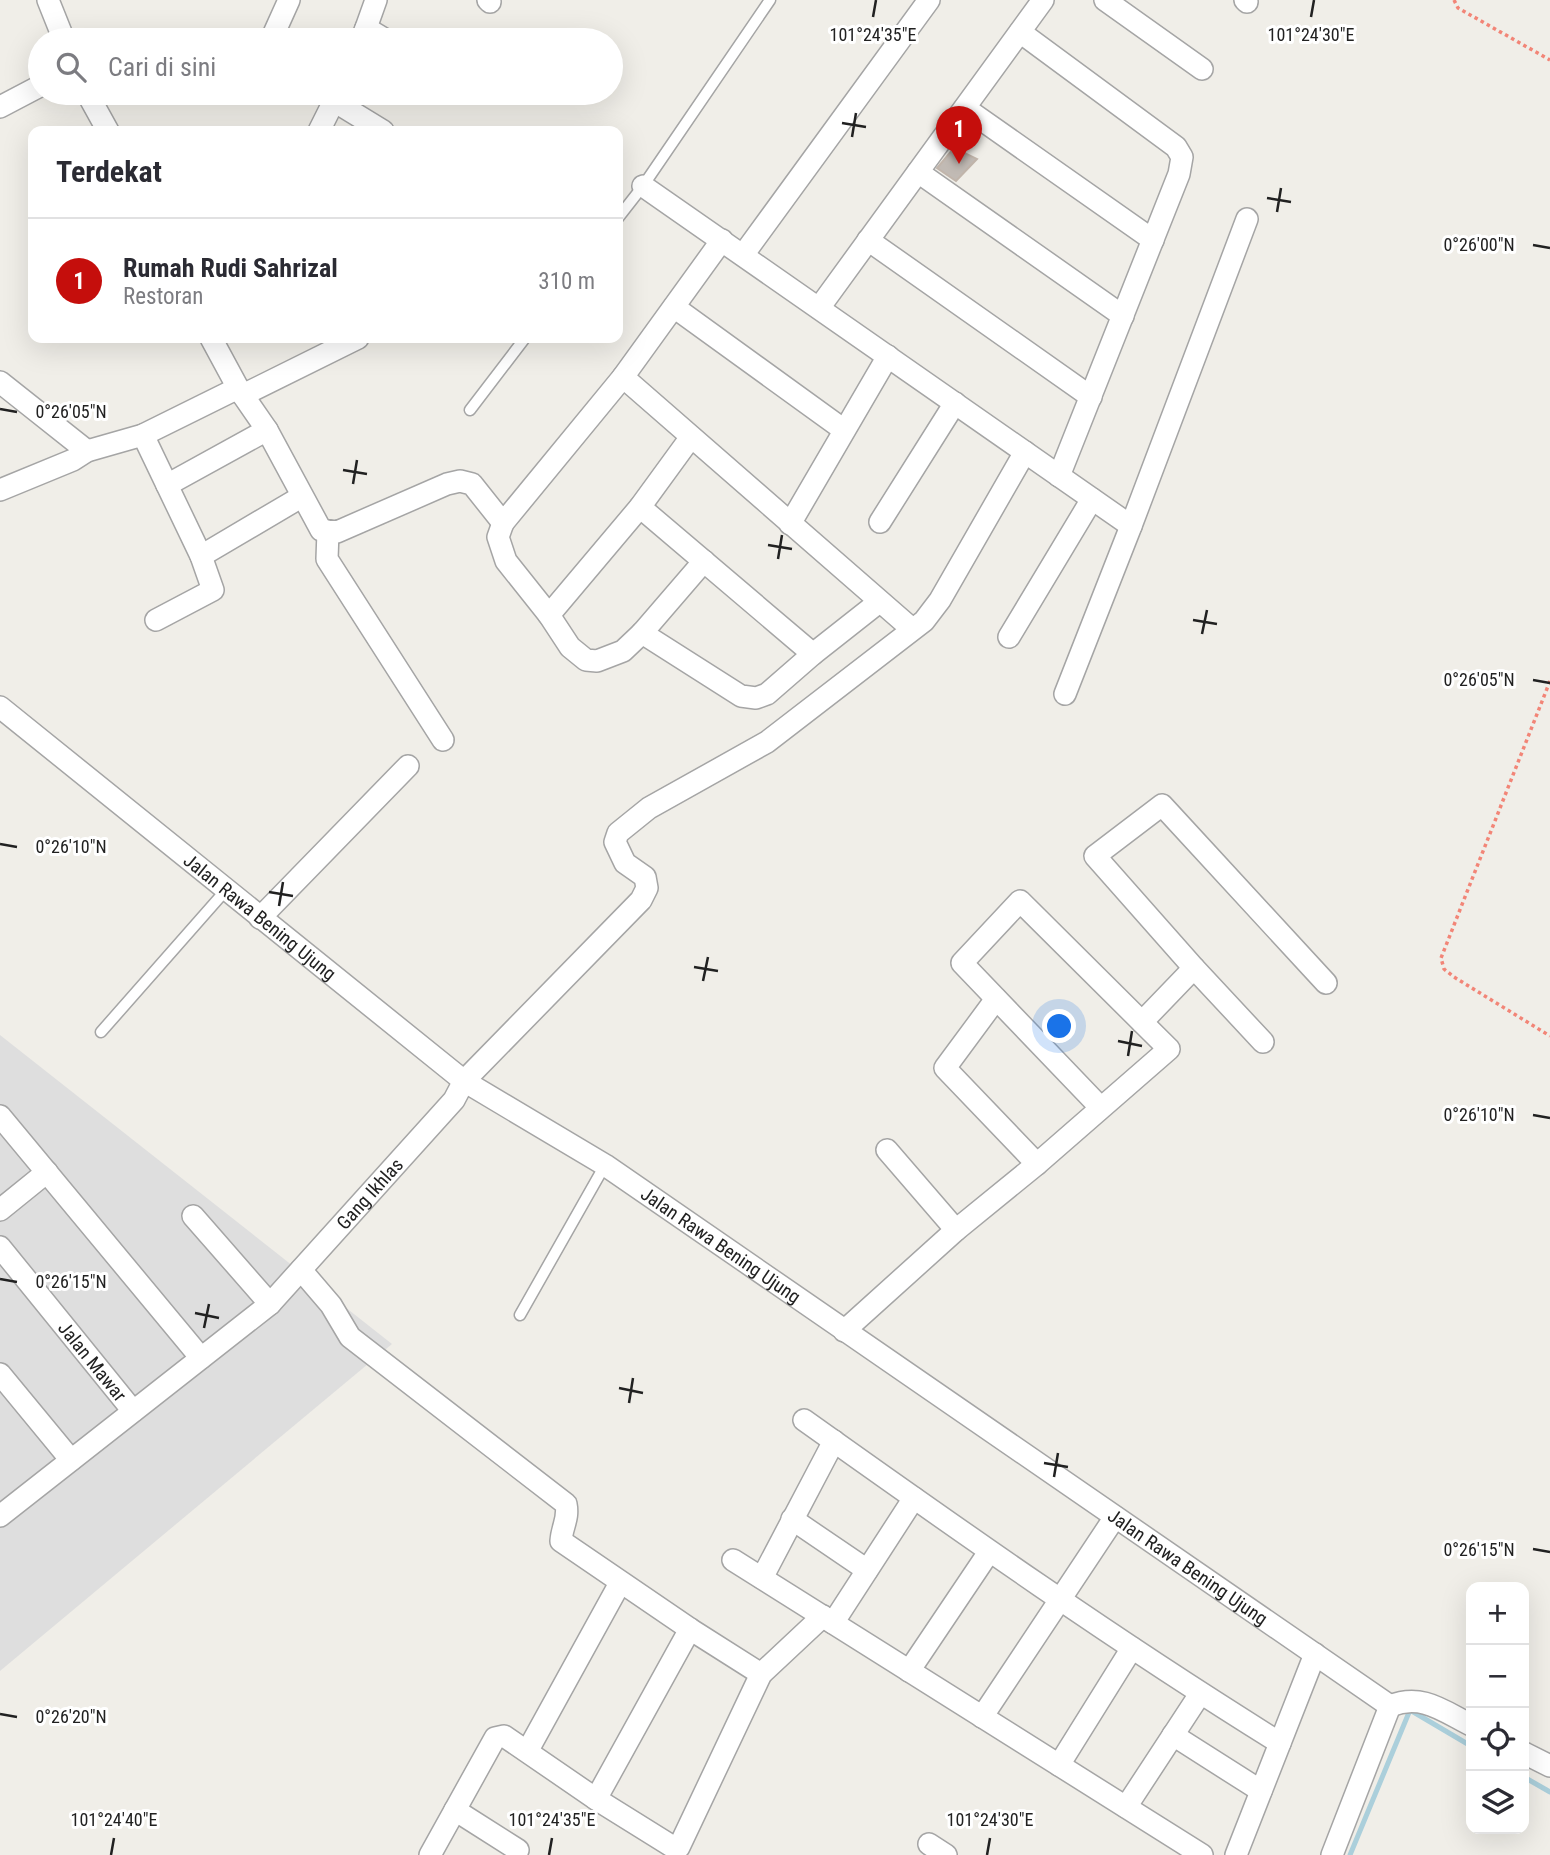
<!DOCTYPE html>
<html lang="id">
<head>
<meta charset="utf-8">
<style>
  :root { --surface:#fff; --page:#f7f7f7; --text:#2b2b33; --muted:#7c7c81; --line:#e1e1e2; --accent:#c50e0c }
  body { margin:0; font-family:"Roboto Condensed",sans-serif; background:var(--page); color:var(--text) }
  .controls { position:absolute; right:21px; bottom:21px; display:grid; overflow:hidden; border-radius:14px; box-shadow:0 7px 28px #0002 }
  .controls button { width:63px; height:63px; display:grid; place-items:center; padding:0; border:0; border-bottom:2px solid var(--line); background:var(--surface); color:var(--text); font:35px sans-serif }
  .you { position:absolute; left:1060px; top:1027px; width:24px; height:24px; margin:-18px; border:5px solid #fff; border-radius:50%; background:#1a73e8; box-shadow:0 0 0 10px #1a73e833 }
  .badge { display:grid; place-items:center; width:46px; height:46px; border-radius:50%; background:var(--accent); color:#fff; font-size:23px; font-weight:700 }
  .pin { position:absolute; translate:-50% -58px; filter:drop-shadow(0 2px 4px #0008) }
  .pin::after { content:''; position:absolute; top:37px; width:24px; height:21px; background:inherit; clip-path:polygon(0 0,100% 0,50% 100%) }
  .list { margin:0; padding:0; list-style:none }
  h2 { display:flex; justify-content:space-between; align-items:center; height:91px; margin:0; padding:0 28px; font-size:30px }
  h2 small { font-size:23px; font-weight:400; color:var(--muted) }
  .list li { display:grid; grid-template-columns:46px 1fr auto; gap:21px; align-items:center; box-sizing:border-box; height:126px; padding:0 28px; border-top:2px solid var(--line) }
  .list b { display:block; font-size:26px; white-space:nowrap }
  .list p { margin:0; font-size:23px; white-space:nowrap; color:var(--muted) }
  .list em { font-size:23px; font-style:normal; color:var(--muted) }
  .icon { flex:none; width:38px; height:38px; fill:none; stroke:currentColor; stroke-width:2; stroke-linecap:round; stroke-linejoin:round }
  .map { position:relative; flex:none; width:1550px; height:1855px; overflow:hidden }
  .search { position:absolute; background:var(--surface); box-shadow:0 7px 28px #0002; left:28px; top:28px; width:595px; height:77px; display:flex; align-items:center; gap:18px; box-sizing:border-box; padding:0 24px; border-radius:38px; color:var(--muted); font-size:26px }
  .panel { position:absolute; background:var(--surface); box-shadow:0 7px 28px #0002; left:28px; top:126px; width:595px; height:217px; border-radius:14px }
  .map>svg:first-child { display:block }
  .residential { fill:#dedede }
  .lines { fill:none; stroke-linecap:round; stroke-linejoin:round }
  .stream { stroke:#abcfdb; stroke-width:5 }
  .building { fill:#c1bab4; stroke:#c1b5ab; stroke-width:2 }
  .lane-casing { stroke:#a5a5a5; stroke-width:13 }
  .street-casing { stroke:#a5a5a5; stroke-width:24 }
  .path { stroke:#f28577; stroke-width:3.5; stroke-dasharray:3.5 3.5; stroke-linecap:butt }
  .lane { stroke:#fff; stroke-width:10 }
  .street { stroke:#fff; stroke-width:21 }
  .ticks { fill:none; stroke:#212121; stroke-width:2.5 }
  .labels { text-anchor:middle; stroke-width:6; stroke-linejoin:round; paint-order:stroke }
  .street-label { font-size:19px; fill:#212121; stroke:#fff }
  .ticks-label { font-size:18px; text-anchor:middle; fill:#212121; stroke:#fff; stroke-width:6; stroke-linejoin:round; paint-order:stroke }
</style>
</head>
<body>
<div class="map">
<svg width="1550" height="1855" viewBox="0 0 1550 1855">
  <rect width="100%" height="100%" fill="#f0eee8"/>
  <path class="residential" d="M 0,1035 L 392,1344 L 0,1671 Z"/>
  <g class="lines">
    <g class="stream">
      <path d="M 1524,1777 L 1550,1792"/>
      <path d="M 1350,1855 L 1410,1710 L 1471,1746"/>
    </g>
  </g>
  <path class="building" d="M 954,148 L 977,159 L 956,181 L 937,168 Z"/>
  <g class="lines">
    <defs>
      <g id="lane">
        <path d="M 618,218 L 643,186 L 770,0"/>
        <path d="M 470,410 L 525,338"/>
        <path d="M 101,1032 L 226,890"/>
        <path d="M 520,1315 L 605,1165"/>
      </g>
      <g id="street">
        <path d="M 48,0 L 64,40"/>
        <path d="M 488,0 L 490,2"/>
        <path d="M 1105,0 L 1202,69"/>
        <path d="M 1245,0 L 1247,2"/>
        <path d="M 366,28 L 376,0"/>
        <path d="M 1020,32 L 1176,147 L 1182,157 L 1179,174 L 1059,476"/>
        <path d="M 271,40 L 289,0"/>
        <path d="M 361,40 L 366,28 L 386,40"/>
        <path d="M 87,93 L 108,131"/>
        <path d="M 334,101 L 383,131"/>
        <path d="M 0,107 L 40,86"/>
        <path d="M 965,108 L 1153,240"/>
        <path d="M 319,131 L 338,93"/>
        <path d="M 918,172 L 1123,316"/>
        <path d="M 643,186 L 1131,526"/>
        <path d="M 868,240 L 1091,397"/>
        <path d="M 743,255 L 929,0"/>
        <path d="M 674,307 L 844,430"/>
        <path d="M 819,308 L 1043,0"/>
        <path d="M 211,338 L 238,388"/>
        <path d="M 623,377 L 912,629"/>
        <path d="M 0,382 L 87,451"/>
        <path d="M 243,395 L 358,338"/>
        <path d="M 143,435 L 201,556 L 213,590 L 156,620"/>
        <path d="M 167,485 L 267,430"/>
        <path d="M 0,490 L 73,460 L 87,451 L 143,435 L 238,388 L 267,430 L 321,530 L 337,532 L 447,484 L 460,481 L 472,484 L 503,523 L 623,377 L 722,240"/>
        <path d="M 640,507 L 813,654"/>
        <path d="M 880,522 L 955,403"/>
        <path d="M 503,523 L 498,537 L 506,561 L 549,615 L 570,647 L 586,660 L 597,661 L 623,651 L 642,633 L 704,561"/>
        <path d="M 790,524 L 888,356"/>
        <path d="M 328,531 L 327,559 L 443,740"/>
        <path d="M 201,556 L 301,497"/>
        <path d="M 549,615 L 640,507 L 691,437"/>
        <path d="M 642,633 L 741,696 L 756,698 L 767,694 L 813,654 L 879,602"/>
        <path d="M 1009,637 L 1092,499"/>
        <path d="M 1065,694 L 1131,526 L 1247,219"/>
        <path id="s1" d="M 0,707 L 464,1081 L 605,1165 L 1390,1706 C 1422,1693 1443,1711 1471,1725"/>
        <path d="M 260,918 L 408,766"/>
        <path d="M 1194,968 L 1095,856 L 1162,805 L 1326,983"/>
        <path d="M 996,999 L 945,1068 L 1037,1164"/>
        <path d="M 1142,1022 L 1194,968 L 1263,1042"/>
        <path d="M 0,1116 L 201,1358"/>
        <path d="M 887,1150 L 956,1230"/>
        <path d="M 0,1210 L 47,1172"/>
        <path d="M 193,1216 L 270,1304"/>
        <path id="s2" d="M 0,1247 L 133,1411"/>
        <path d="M 301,1270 L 331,1305 L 350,1337 L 566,1504 C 569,1519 562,1526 561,1541 L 690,1629 L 761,1674"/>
        <path d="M 844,1331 L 956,1230 L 1037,1164 L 1169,1049 L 1020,901 L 962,963 L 1101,1108"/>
        <path d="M 0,1374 L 71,1460"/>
        <path d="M 804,1420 C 960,1531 1117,1642 1280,1743"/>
        <path id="s3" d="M 0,1516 L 270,1304 L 454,1100 L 464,1081 L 641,900 L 647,888 L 645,877 L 625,863 L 615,842 L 618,833 L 649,808 L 767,742 L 924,621 L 940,600 L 1025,452"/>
        <path d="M 792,1519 L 867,1570"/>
        <path d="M 733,1560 L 1202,1855"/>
        <path d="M 762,1578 L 834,1441"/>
        <path d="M 833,1623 L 914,1498"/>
        <path d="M 909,1671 L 989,1552"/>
        <path d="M 982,1717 L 1115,1517"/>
        <path d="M 1173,1735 L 1261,1791"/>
        <path d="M 528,1750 L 620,1583"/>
        <path d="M 1524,1753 L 1550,1766"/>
        <path d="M 1059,1765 L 1132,1648"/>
        <path d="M 596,1799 L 690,1629"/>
        <path d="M 1126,1807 L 1200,1694"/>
        <path d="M 455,1810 L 518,1850"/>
        <path d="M 929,1844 L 946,1855"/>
        <path d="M 430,1855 L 495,1738 L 504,1736 L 596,1799 L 673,1847 L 679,1847 L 761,1674 L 823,1616"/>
        <path d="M 1236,1855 L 1315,1654"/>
        <path d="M 1332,1855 L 1390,1706"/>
      </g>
    </defs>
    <use href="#lane" class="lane-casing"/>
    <use href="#street" class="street-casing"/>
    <g class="path">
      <path d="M 1454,0 L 1458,8 L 1550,60"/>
      <path d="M 1550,681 L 1441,958 L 1444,969 L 1454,977 L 1550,1036"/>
    </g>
    <use href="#lane" class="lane"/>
    <use href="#street" class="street"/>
  </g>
  <path class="ticks" d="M 873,17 L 876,0M 1311,17 L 1314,0M 842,123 L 866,127M 852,137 L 856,113M 1267,198 L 1291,202M 1277,212 L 1281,188M 1533,245 L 1550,248M 0,409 L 17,412M 343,470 L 367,474M 353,484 L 357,460M 768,545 L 792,549M 778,559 L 782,535M 1193,620 L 1217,624M 1202,634 L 1207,610M 1533,680 L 1550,683M 0,844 L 17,847M 269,892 L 293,896M 279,906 L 283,882M 694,967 L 718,971M 703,981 L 708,957M 1118,1041 L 1142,1046M 1128,1056 L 1132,1031M 1533,1115 L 1550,1118M 0,1279 L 17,1282M 195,1313 L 219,1318M 204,1328 L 209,1304M 619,1388 L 643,1393M 629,1403 L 633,1378M 1044,1463 L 1068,1467M 1054,1477 L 1058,1453M 1533,1549 L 1550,1552M 0,1714 L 17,1717M 111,1855 L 114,1838M 549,1855 L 552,1838M 987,1855 L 990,1838"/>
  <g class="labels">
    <g class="street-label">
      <text dy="7" stroke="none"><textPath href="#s1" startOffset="334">Jalan Rawa Bening Ujung</textPath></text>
      <text dy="7" stroke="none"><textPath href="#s3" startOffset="492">Gang Ikhlas</textPath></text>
      <text dy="7" stroke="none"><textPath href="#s1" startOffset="901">Jalan Rawa Bening Ujung</textPath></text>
      <text dy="7" stroke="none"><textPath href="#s2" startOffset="147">Jalan Mawar</textPath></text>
      <text dy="7" stroke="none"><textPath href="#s1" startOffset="1468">Jalan Rawa Bening Ujung</textPath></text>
    </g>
  </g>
  <g class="ticks-label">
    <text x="873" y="41">101°24'35"E</text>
    <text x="1311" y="41">101°24'30"E</text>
    <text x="1479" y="251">0°26'00"N</text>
    <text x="71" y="418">0°26'05"N</text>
    <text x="1479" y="686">0°26'05"N</text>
    <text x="71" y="853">0°26'10"N</text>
    <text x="1479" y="1121">0°26'10"N</text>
    <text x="71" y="1288">0°26'15"N</text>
    <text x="1479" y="1556">0°26'15"N</text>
    <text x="71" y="1723">0°26'20"N</text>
    <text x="114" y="1826">101°24'40"E</text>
    <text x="552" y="1826">101°24'35"E</text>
    <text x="990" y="1826">101°24'30"E</text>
  </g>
</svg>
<div class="controls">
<button>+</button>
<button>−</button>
<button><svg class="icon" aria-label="locate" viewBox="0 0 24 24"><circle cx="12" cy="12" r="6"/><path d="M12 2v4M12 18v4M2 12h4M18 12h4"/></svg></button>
<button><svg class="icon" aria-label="layers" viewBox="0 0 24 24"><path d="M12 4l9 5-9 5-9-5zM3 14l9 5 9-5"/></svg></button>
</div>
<div class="you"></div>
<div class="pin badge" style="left:959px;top:164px">1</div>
<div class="search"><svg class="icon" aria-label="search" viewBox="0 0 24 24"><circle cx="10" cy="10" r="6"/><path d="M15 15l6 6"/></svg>Cari di sini</div>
<section class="panel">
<h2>Terdekat<small></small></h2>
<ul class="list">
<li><span class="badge">1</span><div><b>Rumah Rudi Sahrizal</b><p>Restoran</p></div><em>310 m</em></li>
</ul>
</section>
</div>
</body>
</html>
